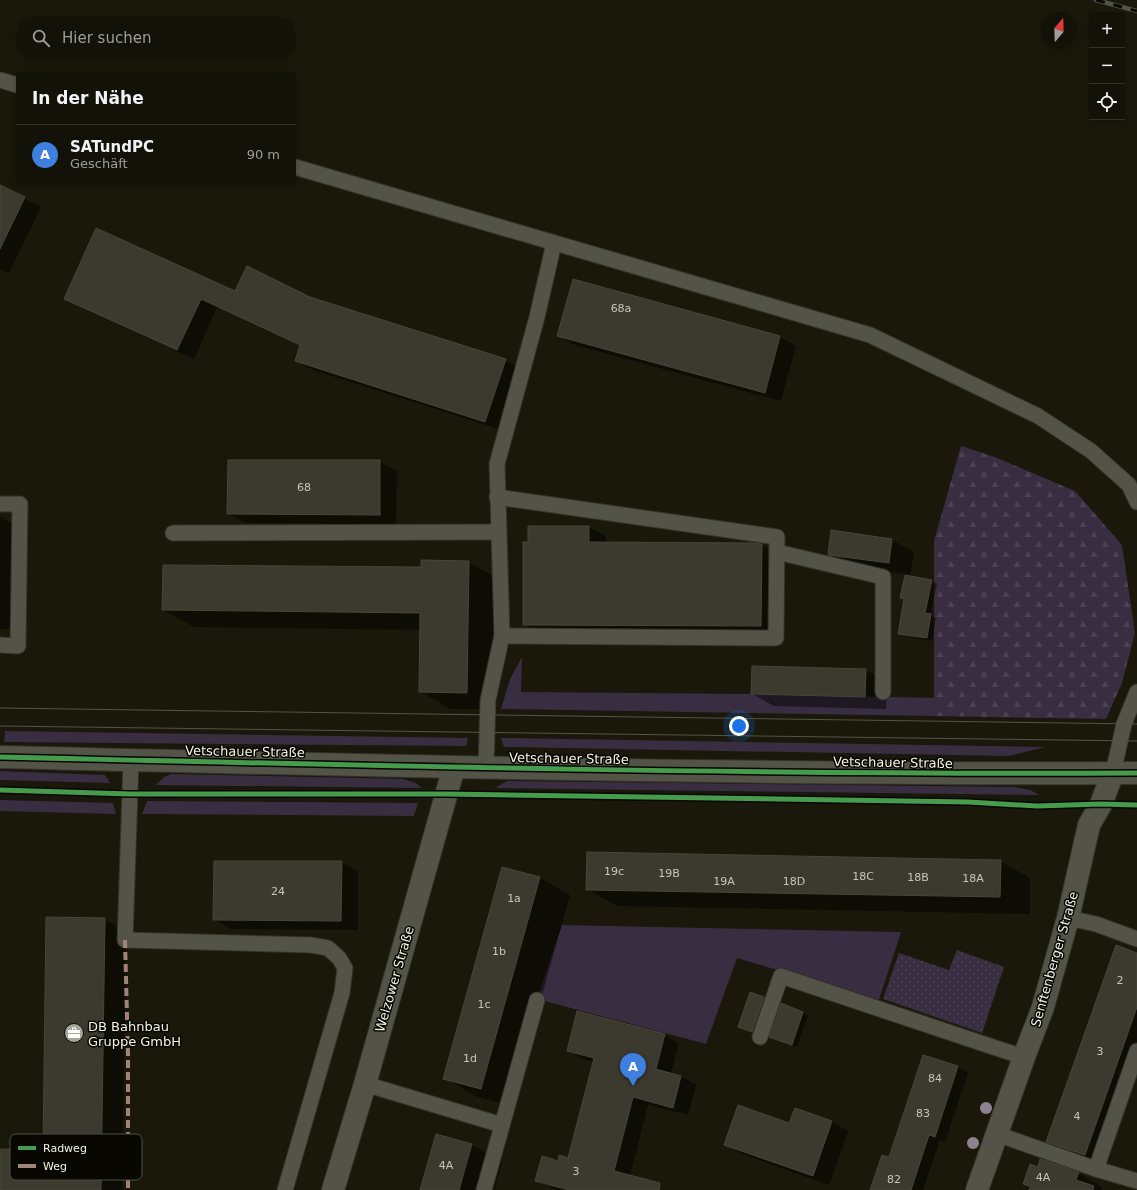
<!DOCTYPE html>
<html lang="de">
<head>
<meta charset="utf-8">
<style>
  :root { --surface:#131208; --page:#202016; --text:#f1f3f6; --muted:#9d9e9c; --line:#323229; --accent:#a8a698 }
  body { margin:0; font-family:"DejaVu Sans",sans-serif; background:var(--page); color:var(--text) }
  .controls { position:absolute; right:12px; top:12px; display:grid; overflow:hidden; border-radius:0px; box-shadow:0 2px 6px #0003 }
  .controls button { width:36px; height:36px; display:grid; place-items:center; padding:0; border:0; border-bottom:1px solid var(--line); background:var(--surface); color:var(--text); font:20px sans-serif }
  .compass { position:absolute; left:1041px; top:12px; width:36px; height:36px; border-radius:50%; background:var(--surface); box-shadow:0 2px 6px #0003; rotate:19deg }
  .you { position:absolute; left:739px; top:726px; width:14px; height:14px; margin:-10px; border:3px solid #fff; border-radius:50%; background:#1a73e8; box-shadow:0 0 0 6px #1a73e833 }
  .badge { display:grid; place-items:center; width:26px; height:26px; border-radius:50%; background:var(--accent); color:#fff; font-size:13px; font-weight:700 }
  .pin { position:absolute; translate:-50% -33px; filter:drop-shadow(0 1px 2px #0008) }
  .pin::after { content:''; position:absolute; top:21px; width:14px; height:12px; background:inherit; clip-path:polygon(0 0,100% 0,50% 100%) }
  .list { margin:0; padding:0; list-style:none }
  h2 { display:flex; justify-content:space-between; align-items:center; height:52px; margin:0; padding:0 16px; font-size:17px }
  h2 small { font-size:13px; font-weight:400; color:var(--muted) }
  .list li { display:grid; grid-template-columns:26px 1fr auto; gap:12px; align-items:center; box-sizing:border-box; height:60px; padding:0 16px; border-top:1px solid var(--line) }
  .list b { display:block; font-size:15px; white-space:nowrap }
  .list p { margin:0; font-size:13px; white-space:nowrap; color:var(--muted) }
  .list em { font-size:13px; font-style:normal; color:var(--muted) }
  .icon { flex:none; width:22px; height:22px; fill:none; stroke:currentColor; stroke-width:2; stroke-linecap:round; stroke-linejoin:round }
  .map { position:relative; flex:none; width:1137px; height:1190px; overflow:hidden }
  .search { position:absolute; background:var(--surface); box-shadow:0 2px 6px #0003; left:16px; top:16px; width:280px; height:44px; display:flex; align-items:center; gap:10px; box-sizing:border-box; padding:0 14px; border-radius:22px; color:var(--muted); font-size:15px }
  .panel { position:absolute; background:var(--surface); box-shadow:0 2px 6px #0003; left:16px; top:72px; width:280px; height:112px; border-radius:0px }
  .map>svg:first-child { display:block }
  .grass { fill:#392d42 }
  .forest { fill:url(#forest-firs) }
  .park { fill:url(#park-dots) }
  .shadow { fill:#0007 }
  .building { fill:#3c3a2f; stroke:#47463b }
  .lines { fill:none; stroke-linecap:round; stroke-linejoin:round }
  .service-casing { stroke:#34332a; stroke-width:17 }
  .minor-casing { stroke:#34332a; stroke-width:24 }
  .tertiary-casing { stroke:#34332a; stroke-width:24 }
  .service { stroke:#545348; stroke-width:15 }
  .minor { stroke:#545348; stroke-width:22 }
  .tertiary { stroke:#545348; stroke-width:22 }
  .tram { stroke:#545348; stroke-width:1 }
  .rail-casing { stroke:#545348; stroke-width:4.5 }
  .rail { stroke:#080701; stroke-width:3; stroke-dasharray:9; stroke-linecap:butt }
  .quiet { stroke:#a18479; stroke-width:4; stroke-dasharray:8 4; stroke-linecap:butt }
  .cycleway-casing { stroke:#080701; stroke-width:8 }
  .cycleway { stroke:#469c4c; stroke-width:5 }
  .tree { fill:#8c8390 }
  .labels { text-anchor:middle; stroke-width:3; stroke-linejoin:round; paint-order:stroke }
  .number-label { font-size:11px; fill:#c7c5b7 }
  .street-label { font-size:13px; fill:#f5f3e4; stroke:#080701 }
  .poi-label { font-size:13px; fill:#f5f3e4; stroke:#080701; text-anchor:start }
  .key { fill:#080701; stroke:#4f4e45; stroke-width:1 }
  .key-label { font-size:11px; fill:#f5f3e4 }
</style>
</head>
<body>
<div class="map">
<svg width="1137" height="1190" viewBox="0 0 1137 1190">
  <defs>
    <pattern id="forest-firs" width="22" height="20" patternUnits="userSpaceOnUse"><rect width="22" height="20" fill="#392d42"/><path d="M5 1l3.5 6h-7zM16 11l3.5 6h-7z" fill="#4c4254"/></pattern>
    <pattern id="park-dots" width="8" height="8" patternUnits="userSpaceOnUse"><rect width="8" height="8" fill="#392d42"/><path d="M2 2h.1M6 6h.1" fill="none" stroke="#4c4254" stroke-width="1.8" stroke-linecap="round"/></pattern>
  </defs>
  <rect width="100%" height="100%" fill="#19180b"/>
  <g class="grass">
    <path d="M 522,657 L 521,692 L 751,694 L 935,698 L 934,716 L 501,709 L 510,679 Z"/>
    <path d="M 5,731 L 468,738 L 466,746 L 4,742 Z"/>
    <path d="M 501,738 L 1045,747 L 1009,756 L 504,747 Z"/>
    <path d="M 0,771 L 105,775 L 110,783 L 0,780 Z"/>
    <path d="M 171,774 L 403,779 L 416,783 L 422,788 L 156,785 L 164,777 Z"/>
    <path d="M 507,781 L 1014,787 L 1030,790 L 1040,795 L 495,788 Z"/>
    <path d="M 0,800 L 113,803 L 116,814 L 0,811 Z"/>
    <path d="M 147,801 L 418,803 L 414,816 L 142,814 Z"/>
    <path d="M 562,925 L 901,932 L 879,1000 L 737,958 L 706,1044 L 537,999 Z"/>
  </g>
  <path class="forest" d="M 961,446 L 995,457 L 1075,491 L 1122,545 L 1135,633 L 1122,683 L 1106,719 L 934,716 L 934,541 Z"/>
  <path class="park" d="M 957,950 L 1004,967 L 982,1033 L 883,999 L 899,953 L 949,970 Z"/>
  <g class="shadow">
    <path d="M 0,186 L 41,207 L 9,273 L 0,269 Z"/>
    <path d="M 574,280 L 780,337 L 796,346 L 781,401 L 575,345 L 559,336 Z"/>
    <path d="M 236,292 L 310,298 L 505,360 L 522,369 L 502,430 L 313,370 L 296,361 L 301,346 L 217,307 L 194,359 L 82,308 L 65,298 Z"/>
    <path d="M 229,461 L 380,462 L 397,471 L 396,524 L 245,523 L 228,513 Z"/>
    <path d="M 0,516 L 19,527 L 20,629 L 0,629 Z"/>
    <path d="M 589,527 L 606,537 L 606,543 L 761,545 L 778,555 L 778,635 L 541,634 L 524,624 Z"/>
    <path d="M 832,531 L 892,540 L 914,552 L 910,577 L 932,581 L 937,584 L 930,615 L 936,618 L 932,641 L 904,636 L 899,633 L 905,600 L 901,598 L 906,574 L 851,567 L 829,554 Z"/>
    <path d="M 468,562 L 498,579 L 497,709 L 450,709 L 420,691 L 421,630 L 194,627 L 163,610 L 422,568 Z"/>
    <path d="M 865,670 L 887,682 L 886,709 L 774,706 L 752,694 Z"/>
    <path d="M 1000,861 L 1030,878 L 1030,914 L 617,906 L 587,889 Z"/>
    <path d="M 342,862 L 358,872 L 358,930 L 231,929 L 214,919 Z"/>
    <path d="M 540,878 L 570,895 L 511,1106 L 475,1096 L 445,1078 Z"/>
    <path d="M 104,919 L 126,931 L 122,1190 L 0,1190 L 0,1150 L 44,1151 Z"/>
    <path d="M 1137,954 L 1137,1044 L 1096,1161 L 1059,1148 L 1048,1141 Z"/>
    <path d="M 751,993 L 764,998 L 780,1007 L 782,1005 L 808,1015 L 797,1047 L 770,1037 L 769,1040 L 756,1036 L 739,1026 Z"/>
    <path d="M 664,1035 L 679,1043 L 671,1074 L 681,1076 L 696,1085 L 688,1115 L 648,1105 L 630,1176 L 653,1190 L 556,1190 L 536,1180 L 558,1162 L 569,1159 L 594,1062 L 583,1059 L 568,1050 Z"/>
    <path d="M 924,1056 L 958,1067 L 968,1073 L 945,1142 L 940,1140 L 923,1190 L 871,1190 L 890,1159 Z"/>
    <path d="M 796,1109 L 832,1122 L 848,1131 L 829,1185 L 742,1154 L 725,1144 L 790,1124 Z"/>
    <path d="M 436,1135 L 472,1145 L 502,1162 L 494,1190 L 421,1190 Z"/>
    <path d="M 1038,1168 L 1078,1173 L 1102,1187 L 1101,1190 L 1029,1190 L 1030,1187 L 1024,1184 Z"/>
  </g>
  <g class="building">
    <path d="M 0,185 L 25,197 L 0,249 Z"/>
    <path d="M 96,228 L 235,291 L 247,266 L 310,297 L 506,359 L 485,422 L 295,361 L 300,345 L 201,299 L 177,350 L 64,299 Z"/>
    <path d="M 573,279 L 780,336 L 765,393 L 557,336 Z"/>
    <path d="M 228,460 L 380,460 L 380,515 L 227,514 Z"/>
    <path d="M 528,526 L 589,526 L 589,542 L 753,543 L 762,544 L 761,626 L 523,625 L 523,542 L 528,542 Z"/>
    <path d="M 831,530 L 892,539 L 889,563 L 828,555 Z"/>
    <path d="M 421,560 L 469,561 L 467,693 L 419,692 L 420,613 L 162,610 L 163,565 L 421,567 Z"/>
    <path d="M 905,575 L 932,580 L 925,613 L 931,614 L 927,638 L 898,634 L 904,599 L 900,598 Z"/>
    <path d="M 752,666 L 866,669 L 865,697 L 751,694 Z"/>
    <path d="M 587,852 L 1001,860 L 1000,897 L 586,890 Z"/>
    <path d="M 214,861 L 342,861 L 341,921 L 213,920 Z"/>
    <path d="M 502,867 L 540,877 L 481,1089 L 443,1079 Z"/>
    <path d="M 46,917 L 105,918 L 101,1190 L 0,1190 L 0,1149 L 43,1150 Z"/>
    <path d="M 1116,945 L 1137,953 L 1137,1007 L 1085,1155 L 1046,1142 Z"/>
    <path d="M 750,992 L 764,997 L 752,1032 L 738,1027 Z"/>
    <path d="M 781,1003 L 803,1012 L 792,1045 L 769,1037 Z"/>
    <path d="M 577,1011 L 665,1034 L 656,1069 L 681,1076 L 673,1108 L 633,1097 L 614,1171 L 660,1183 L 659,1190 L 569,1190 L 535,1181 L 542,1156 L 558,1161 L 559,1155 L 568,1158 L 594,1058 L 567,1051 Z"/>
    <path d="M 923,1055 L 958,1066 L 935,1137 L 929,1135 L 911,1190 L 870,1190 L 882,1155 L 889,1157 Z"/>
    <path d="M 738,1105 L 789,1123 L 795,1108 L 832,1121 L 813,1176 L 724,1145 Z"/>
    <path d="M 436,1134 L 472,1144 L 459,1190 L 420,1190 Z"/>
    <path d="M 1040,1159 L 1079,1172 L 1076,1180 L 1094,1186 L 1093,1190 L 1029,1190 L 1031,1187 L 1023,1184 L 1030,1164 L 1038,1167 Z"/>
  </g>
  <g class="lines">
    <defs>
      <g id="service">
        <path d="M 0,80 L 17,85"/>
        <path d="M 295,167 L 870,335 L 1038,416 L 1091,451 L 1129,485 L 1137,502"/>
        <path d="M 497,497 L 777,537 L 776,638 L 502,636"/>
        <path d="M 0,504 L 20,504 L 18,646 L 0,645"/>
        <path d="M 173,533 L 499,532"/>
        <path d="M 777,552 L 883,577 L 883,692"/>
        <path d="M 131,760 L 125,940 L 311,945 L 328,948 L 339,958 L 345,968 L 342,993 L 285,1190"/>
        <path d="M 486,767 L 488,700 L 502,636 L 497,464 L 537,317 L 554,243"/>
        <path d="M 1113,773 L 1124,724 L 1137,692"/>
        <path d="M 1068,918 L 1096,924 L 1137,939"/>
        <path d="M 760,1037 L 781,976 L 999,1049 L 1024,1057"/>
        <path d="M 365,1084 L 502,1125"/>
        <path d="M 997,1134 L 1096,1169 L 1137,1181"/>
        <path d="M 1096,1169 L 1137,1051"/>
        <path d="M 484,1190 L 537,1000"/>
      </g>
      <path id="minor" d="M 333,1190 L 365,1084 L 454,767"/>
      <g id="tertiary">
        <path d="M 0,757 C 379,766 758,775 1137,773"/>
        <path d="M 977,1190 L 1024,1057 L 1043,1007 L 1068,918 L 1089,825 L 1101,804 L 1113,773"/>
      </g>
    </defs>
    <use href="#service" class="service-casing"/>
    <use href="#minor" class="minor-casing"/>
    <use href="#tertiary" class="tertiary-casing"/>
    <use href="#service" class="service"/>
    <use href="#minor" class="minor"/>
    <use href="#tertiary" class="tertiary"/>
    <g class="tram">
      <path d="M 0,708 L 1137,724"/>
      <path d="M 0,726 L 1137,741"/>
    </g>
    <defs>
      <path id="rail" d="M 1096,0 L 1137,11"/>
    </defs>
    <use href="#rail" class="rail-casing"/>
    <use href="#rail" class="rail"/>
    <path class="quiet" d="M 125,940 L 128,1055 L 128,1190"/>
    <defs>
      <g id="cycleway">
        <path d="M 0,757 C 379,766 758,775 1137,773"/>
        <path d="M 0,790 L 130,794 L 446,794 L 968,802 L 1037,806 L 1101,804 L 1137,805"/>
      </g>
    </defs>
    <use href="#cycleway" class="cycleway-casing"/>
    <use href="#cycleway" class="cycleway"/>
  </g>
  <g class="tree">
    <circle cx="986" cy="1108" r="6"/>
    <circle cx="973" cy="1143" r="6"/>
  </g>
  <defs>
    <symbol id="office-disc" viewBox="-11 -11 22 22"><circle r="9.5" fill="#a8a698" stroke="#080701"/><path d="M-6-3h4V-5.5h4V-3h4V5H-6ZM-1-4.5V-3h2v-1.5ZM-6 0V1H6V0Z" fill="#fff"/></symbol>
  </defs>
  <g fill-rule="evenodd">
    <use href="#office-disc" x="63" y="1022" width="22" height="22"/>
  </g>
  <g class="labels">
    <g class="number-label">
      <text x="621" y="312">68a</text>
      <text x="304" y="491">68</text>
      <text x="614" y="875">19c</text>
      <text x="669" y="877">19B</text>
      <text x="863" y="880">18C</text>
      <text x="918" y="881">18B</text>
      <text x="973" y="882">18A</text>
      <text x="724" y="885">19A</text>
      <text x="794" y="885">18D</text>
      <text x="278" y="895">24</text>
      <text x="514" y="902">1a</text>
      <text x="499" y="955">1b</text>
      <text x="1120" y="984">2</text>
      <text x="484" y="1008">1c</text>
      <text x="1100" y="1055">3</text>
      <text x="470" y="1062">1d</text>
      <text x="935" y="1082">84</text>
      <text x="923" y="1117">83</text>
      <text x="1077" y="1120">4</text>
      <text x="446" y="1169">4A</text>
      <text x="576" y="1175">3</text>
      <text x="1043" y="1181">4A</text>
      <text x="894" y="1183">82</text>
    </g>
    <g class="street-label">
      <text transform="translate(245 751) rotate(1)" y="5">Vetschauer Straße</text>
      <text transform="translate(569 758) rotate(1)" y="5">Vetschauer Straße</text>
      <text transform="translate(893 762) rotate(1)" y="5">Vetschauer Straße</text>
      <text transform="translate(1054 959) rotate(-74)" y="5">Senftenberger Straße</text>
      <text transform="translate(394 979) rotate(-74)" y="5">Welzower Straße</text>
    </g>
    <g class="poi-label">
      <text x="88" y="1031">DB Bahnbau<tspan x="88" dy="15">Gruppe GmbH</tspan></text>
    </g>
  </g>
  <rect x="10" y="1134" width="132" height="46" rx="6" class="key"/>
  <rect x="18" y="1146" width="18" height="4" fill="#469c4c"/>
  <rect x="18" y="1164" width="18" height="4" fill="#a18479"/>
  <g class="key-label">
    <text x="43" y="1152">Radweg</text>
    <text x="43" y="1170">Weg</text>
  </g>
</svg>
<div class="controls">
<button>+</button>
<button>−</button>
<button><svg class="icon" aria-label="locate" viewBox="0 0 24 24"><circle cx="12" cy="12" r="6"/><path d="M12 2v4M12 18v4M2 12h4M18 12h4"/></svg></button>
</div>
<svg class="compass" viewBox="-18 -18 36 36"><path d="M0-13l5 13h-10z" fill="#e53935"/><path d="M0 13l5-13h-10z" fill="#9d9e9c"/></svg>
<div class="you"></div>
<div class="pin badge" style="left:633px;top:1086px;background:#3f7fe0">A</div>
<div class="search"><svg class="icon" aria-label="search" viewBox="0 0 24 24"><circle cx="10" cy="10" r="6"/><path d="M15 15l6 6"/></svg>Hier suchen</div>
<section class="panel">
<h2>In der Nähe<small></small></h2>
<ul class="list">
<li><span class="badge" style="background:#3f7fe0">A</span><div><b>SATundPC</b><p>Geschäft</p></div><em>90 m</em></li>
</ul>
</section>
</div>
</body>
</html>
